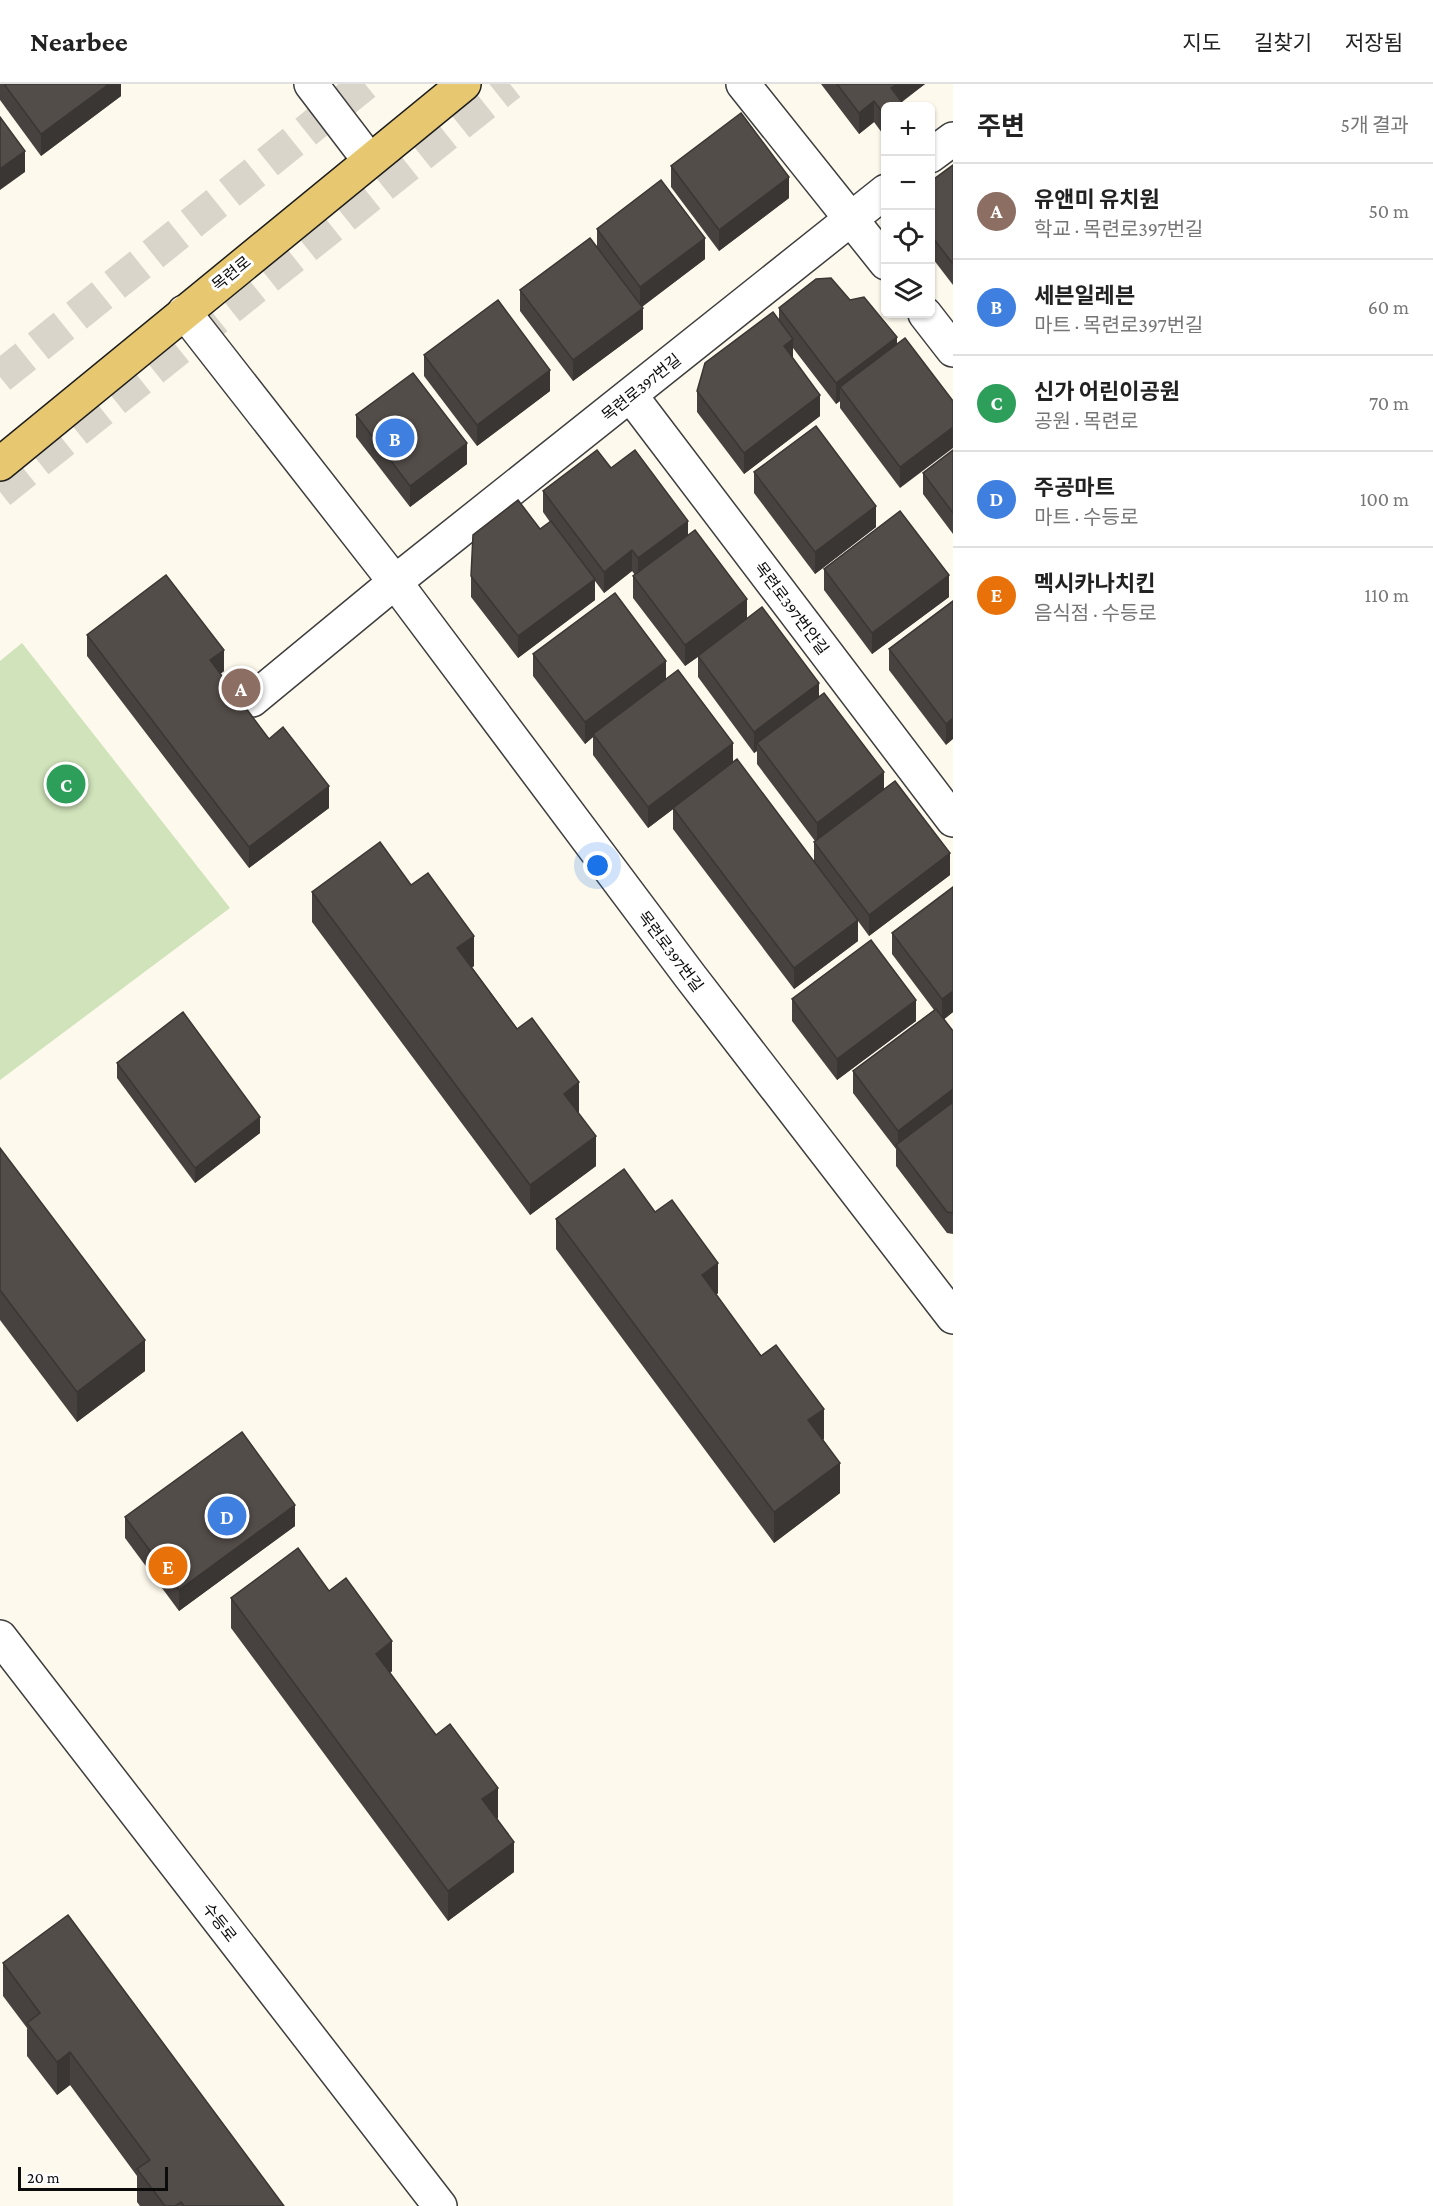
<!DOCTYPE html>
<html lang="ko">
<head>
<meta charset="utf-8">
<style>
  :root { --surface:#fff; --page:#f2f2f2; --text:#222; --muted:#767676; --line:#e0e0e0; --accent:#0b8043 }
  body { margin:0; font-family:"Crimson Pro","Noto Sans KR",serif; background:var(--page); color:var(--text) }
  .controls { position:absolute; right:18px; top:18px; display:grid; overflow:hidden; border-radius:9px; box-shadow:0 2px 4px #0004 }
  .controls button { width:54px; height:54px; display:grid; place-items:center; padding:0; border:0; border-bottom:2px solid var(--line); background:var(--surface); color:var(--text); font:30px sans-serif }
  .scale { position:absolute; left:18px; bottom:15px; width:150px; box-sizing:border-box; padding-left:6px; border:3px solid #0b0b0b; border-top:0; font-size:16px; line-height:21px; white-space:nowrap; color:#0b0b0b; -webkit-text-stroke:4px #fff; paint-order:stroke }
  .you { position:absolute; left:598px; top:782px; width:21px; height:21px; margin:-15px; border:4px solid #fff; border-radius:50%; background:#1a73e8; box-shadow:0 0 0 9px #1a73e833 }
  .badge { display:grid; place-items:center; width:39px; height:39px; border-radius:50%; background:var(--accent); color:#fff; font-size:20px; font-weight:700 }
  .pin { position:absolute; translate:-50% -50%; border:3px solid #fff; box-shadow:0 2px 6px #0006 }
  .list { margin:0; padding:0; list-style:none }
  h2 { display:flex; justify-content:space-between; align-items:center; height:78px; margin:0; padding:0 24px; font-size:26px }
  h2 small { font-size:20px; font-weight:400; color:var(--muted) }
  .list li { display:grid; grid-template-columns:39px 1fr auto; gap:18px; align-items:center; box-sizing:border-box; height:96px; padding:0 24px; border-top:2px solid var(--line) }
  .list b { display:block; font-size:22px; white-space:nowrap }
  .list p { margin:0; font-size:20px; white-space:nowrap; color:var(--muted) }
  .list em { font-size:20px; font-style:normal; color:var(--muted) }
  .icon { flex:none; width:33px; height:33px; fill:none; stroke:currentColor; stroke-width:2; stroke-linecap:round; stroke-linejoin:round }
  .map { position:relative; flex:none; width:953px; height:2122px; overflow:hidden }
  header { display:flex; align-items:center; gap:36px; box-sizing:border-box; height:84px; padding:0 30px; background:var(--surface); border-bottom:2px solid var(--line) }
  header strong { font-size:28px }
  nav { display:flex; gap:33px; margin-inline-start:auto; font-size:21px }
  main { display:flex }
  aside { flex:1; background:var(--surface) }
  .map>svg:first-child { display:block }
  .green { fill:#d0e3ba }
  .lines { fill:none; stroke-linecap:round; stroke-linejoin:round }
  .highway-tunnel { stroke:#d9d5ca; stroke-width:33; stroke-dasharray:33 16; stroke-linecap:butt }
  .minor-casing { stroke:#3e3e3e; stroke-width:36 }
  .major-casing { stroke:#1c1c1c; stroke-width:36 }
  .minor { stroke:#fff; stroke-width:33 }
  .major { stroke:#e7c871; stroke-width:33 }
  .wall { fill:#47423f }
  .shaded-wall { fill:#3a3633 }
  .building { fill:#534d49; stroke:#3a3633; stroke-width:1.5 }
  .labels { text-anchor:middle; stroke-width:6; stroke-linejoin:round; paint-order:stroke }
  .street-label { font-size:16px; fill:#0b0b0b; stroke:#fff }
</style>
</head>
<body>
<header>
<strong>Nearbee</strong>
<nav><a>지도</a><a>길찾기</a><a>저장됨</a></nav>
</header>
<main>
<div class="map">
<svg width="953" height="2122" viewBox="0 0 953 2122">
  <rect width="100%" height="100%" fill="#fdf9ec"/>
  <path class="green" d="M 22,559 L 230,824 L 0,996 L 0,577 Z"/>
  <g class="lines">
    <g class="highway-tunnel">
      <path d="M 0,293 L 365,0"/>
      <path d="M 0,408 L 510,0"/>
    </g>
    <defs>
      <g id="minor">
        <path d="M 311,0 L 369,76"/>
        <path d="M 743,0 L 886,179"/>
        <path d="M 930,72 L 953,55"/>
        <path d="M 184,228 L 395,498 L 690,892 L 953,1233"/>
        <path d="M 925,230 L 953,266"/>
        <path d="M 631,312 L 953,736"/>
        <path d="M 252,616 L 395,498 L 886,107"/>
        <path d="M 0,1553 L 440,2122"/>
      </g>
      <path id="major" d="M 0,380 L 464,0"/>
    </defs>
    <use href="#minor" class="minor-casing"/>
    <use href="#major" class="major-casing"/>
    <use href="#minor" class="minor"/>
    <use href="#major" class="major"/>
  </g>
  <g class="wall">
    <path d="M 0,0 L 121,0 L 121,12 L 41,72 L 0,16 Z"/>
    <path d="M 821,0 L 925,0 L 902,18 L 904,22 L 885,22 L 885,53 L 874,38 L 859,50 Z"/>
    <path d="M 953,81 L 953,201 L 930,171 L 930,98 Z"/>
    <path d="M 671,82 L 789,114 L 719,167 L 671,103 Z"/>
    <path d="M 597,145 L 705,175 L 642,223 L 643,245 L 573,297 L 520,227 L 520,206 L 597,162 Z"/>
    <path d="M 850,216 L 897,260 L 905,254 L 900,404 L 840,324 L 840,317 L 836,320 L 793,264 L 793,274 L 820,332 L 744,390 L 697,328 L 697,307 L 779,237 L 779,224 Z"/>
    <path d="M 424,271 L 550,307 L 477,362 L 424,292 Z"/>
    <path d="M 356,331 L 467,380 L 410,423 L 356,353 Z"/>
    <path d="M 953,366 L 953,450 L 923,410 L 923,389 Z"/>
    <path d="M 611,384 L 688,451 L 747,535 L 819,612 L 884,705 L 950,791 L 869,852 L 858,837 L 858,857 L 794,905 L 673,745 L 673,725 L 648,744 L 593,671 L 593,653 L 585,660 L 533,592 L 533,570 L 666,595 L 814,777 L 814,758 L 815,757 L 757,680 L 757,667 L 754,669 L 698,593 L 698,573 L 685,582 L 633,514 L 633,492 L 635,491 L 632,487 L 604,509 L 595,497 L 595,516 L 518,574 L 471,513 L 471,492 L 550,438 L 543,428 L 543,407 Z"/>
    <path d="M 754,388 L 876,443 L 815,490 L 754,409 Z"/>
    <path d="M 824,485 L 949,513 L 872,570 L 824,506 Z"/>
    <path d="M 953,517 L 946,661 L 889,586 L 889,565 Z"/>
    <path d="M 87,551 L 224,587 L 220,590 L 269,655 L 329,724 L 249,784 L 87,572 Z"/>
    <path d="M 411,801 L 474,882 L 472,883 L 579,1028 L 578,1029 L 596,1082 L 530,1131 L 312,838 L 312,808 Z"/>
    <path d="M 953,803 L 953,928 L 944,935 L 953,947 L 953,1150 L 947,1149 L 896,1082 L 896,1065 L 853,1009 L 853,987 L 934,926 L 892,870 L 892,849 Z"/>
    <path d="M 792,915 L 916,937 L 837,996 L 792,937 Z"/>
    <path d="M 117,979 L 260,1049 L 195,1099 L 117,994 Z"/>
    <path d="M 0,1064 L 145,1287 L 77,1338 L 0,1236 Z"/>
    <path d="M 655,1128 L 718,1209 L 716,1211 L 824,1355 L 823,1356 L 840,1409 L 774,1459 L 556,1165 L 556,1135 Z"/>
    <path d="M 125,1433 L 295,1442 L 179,1527 L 125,1454 Z"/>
    <path d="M 329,1507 L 392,1587 L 390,1589 L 498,1734 L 497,1735 L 514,1788 L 448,1837 L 231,1544 L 231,1514 Z"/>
    <path d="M 3,1879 L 284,2122 L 140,2122 L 137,2118 L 137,2092 L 70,2001 L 57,2011 L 27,1972 L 27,1944 L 3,1912 Z"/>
  </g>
  <g class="shaded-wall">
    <path d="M 109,0 L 121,0 L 121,12 L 41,72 L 41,50 Z"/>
    <path d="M 897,0 L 925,0 L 895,22 L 891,4 Z"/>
    <path d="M 874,17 L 874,38 L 859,50 L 859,29 Z"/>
    <path d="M 25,67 L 25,88 L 0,106 L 0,85 Z"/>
    <path d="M 789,93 L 789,114 L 719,167 L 719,146 Z"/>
    <path d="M 705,154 L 705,175 L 640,224 L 640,203 Z"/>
    <path d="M 643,224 L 643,245 L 573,297 L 573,276 Z"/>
    <path d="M 897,253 L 897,274 L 840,303 L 840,317 L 836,320 L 836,299 Z"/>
    <path d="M 793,255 L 793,276 L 784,262 Z"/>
    <path d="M 550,286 L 550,307 L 477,362 L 477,341 Z"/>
    <path d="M 820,311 L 820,332 L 744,390 L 744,369 Z"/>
    <path d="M 953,343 L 953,364 L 900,404 L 900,383 Z"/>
    <path d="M 467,359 L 467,380 L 410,423 L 410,402 Z"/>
    <path d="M 876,422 L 876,443 L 815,490 L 815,468 Z"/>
    <path d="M 688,437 L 688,458 L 638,495 L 638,474 Z"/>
    <path d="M 632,466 L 632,487 L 604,509 L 604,488 Z"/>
    <path d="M 949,491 L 949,513 L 872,570 L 872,549 Z"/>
    <path d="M 595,495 L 595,516 L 518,574 L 518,552 Z"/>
    <path d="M 747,515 L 747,536 L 685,582 L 685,561 Z"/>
    <path d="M 224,566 L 224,587 L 210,598 L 210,576 Z"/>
    <path d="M 666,577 L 666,598 L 593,650 L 593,653 L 585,660 L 585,638 Z"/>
    <path d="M 819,599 L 819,620 L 757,659 L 757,667 L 754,669 L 754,648 Z"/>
    <path d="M 953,634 L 953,655 L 946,661 L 946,640 Z"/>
    <path d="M 733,659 L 733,680 L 648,744 L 648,723 Z"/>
    <path d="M 884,688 L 884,709 L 817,760 L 817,739 Z"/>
    <path d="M 329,702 L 329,724 L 249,784 L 249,763 Z"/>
    <path d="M 950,769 L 950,791 L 869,852 L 869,831 Z"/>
    <path d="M 858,836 L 858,857 L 794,905 L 794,884 Z"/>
    <path d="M 474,852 L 474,882 L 457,894 L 457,864 Z"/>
    <path d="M 953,907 L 953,928 L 942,937 L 942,915 Z"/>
    <path d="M 916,916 L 916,937 L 837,996 L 837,975 Z"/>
    <path d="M 579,998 L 579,1028 L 564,1040 L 564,1010 Z"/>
    <path d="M 953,1005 L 953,1026 L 898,1063 L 898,1047 Z"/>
    <path d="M 260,1033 L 260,1049 L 195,1099 L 195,1084 Z"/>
    <path d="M 596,1052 L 596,1082 L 530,1131 L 530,1101 Z"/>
    <path d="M 718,1179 L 718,1209 L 702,1221 L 702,1191 Z"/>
    <path d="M 145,1256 L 145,1287 L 77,1338 L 77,1308 Z"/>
    <path d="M 824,1325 L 824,1355 L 808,1366 L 808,1336 Z"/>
    <path d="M 840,1379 L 840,1409 L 774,1459 L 774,1428 Z"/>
    <path d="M 295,1421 L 295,1442 L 179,1527 L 179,1506 Z"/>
    <path d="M 392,1557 L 392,1587 L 376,1600 L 376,1570 Z"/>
    <path d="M 498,1704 L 498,1734 L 482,1745 L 482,1715 Z"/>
    <path d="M 514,1758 L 514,1788 L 448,1837 L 448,1807 Z"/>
    <path d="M 70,1968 L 70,2001 L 57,2011 L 57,1978 Z"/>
  </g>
  <g class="building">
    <path d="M 4,0 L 109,0 L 41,50 Z"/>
    <path d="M 837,0 L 897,0 L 891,4 L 904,21 L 901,22 L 885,22 L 885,32 L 874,17 L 859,29 Z"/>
    <path d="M 741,29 L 789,93 L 719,146 L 671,82 Z"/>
    <path d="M 0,33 L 25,67 L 0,85 Z"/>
    <path d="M 953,81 L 953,180 L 930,150 L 930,98 Z"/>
    <path d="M 661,96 L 705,154 L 640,203 L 597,145 Z"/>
    <path d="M 590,154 L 643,224 L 573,276 L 520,206 Z"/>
    <path d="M 831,194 L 850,216 L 864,213 L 897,253 L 836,299 L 779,224 L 816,195 Z"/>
    <path d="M 498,216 L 550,286 L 477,341 L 424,271 Z"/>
    <path d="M 773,228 L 793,255 L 784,262 L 820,311 L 744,369 L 697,307 L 705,279 Z"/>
    <path d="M 905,254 L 953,317 L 953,343 L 900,383 L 840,303 Z"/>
    <path d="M 413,289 L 467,359 L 410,402 L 356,331 Z"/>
    <path d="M 816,342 L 876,422 L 815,468 L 754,388 Z"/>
    <path d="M 597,366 L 611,384 L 635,366 L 688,437 L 638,474 L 632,466 L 604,488 L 543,407 Z"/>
    <path d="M 953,366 L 953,429 L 923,389 Z"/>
    <path d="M 518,416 L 540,445 L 551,437 L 595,495 L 518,552 L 471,492 L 473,451 Z"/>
    <path d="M 900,427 L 949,491 L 872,549 L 824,485 Z"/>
    <path d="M 695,446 L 747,515 L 685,561 L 633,492 Z"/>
    <path d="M 166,491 L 224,566 L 210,576 L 269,655 L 283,643 L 329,702 L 249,763 L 87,551 Z"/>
    <path d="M 615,509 L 666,577 L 585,638 L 533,570 Z"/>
    <path d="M 953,517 L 953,634 L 946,640 L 889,565 Z"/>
    <path d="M 762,523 L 819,599 L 754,648 L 698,572 Z"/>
    <path d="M 678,586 L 733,659 L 648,723 L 593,650 Z"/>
    <path d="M 824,609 L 884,688 L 817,739 L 757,659 Z"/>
    <path d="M 737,675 L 858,836 L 794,884 L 673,724 Z"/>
    <path d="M 895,697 L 950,769 L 869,831 L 814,758 Z"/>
    <path d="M 380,758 L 411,801 L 428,789 L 474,852 L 457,864 L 517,945 L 532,934 L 579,998 L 564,1010 L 596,1052 L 530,1101 L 312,808 Z"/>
    <path d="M 953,803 L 953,907 L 942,915 L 892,849 Z"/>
    <path d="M 871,856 L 916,916 L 837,975 L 792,915 Z"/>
    <path d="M 936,925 L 953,947 L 953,1005 L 898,1047 L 853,987 Z"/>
    <path d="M 183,928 L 260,1033 L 195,1084 L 117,979 Z"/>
    <path d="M 953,1018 L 953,1129 L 947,1128 L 896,1061 Z"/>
    <path d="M 0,1064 L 145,1256 L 77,1308 L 0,1206 Z"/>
    <path d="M 624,1085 L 655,1128 L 672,1116 L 718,1179 L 702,1191 L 761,1272 L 776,1261 L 824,1325 L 808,1336 L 840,1379 L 774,1428 L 556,1135 Z"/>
    <path d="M 242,1348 L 295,1421 L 179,1506 L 125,1433 Z"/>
    <path d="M 298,1464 L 329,1507 L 346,1494 L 392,1557 L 376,1570 L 436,1651 L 450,1640 L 498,1704 L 482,1715 L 514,1758 L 448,1807 L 231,1514 Z"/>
    <path d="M 68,1831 L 284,2122 L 184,2122 L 181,2118 L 175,2122 L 165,2122 L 137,2085 L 150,2076 L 70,1968 L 57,1978 L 27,1939 L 40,1929 L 3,1879 Z"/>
  </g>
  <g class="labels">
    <g class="street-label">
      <text transform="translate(231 189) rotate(-39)" y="6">목련로</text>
      <text transform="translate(641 303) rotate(-39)" y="6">목련로397번길</text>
      <text transform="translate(792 524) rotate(53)" y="6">목련로397번안길</text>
      <text transform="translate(671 867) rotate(53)" y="6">목련로397번길</text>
      <text transform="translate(220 1838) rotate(52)" y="6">수등로</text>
    </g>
  </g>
</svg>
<div class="controls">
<button>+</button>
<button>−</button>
<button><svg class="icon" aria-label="locate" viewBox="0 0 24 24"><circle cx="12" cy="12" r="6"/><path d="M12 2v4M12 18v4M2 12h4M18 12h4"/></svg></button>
<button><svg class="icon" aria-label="layers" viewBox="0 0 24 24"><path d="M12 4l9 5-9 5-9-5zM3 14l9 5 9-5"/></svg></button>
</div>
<div class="scale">20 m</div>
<div class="you"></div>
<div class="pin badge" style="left:241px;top:604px;background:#8d6e63">A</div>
<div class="pin badge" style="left:395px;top:354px;background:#3f7fe0">B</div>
<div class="pin badge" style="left:66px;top:700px;background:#2e9e5b">C</div>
<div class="pin badge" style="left:227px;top:1432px;background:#3f7fe0">D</div>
<div class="pin badge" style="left:168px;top:1482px;background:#e8710a">E</div>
</div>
<aside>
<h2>주변<small>5개 결과</small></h2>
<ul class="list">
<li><span class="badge" style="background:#8d6e63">A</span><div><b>유앤미 유치원</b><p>학교 · 목련로397번길</p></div><em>50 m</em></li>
<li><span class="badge" style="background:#3f7fe0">B</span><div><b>세븐일레븐</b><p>마트 · 목련로397번길</p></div><em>60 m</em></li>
<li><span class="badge" style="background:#2e9e5b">C</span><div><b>신가 어린이공원</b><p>공원 · 목련로</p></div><em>70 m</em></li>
<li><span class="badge" style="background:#3f7fe0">D</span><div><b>주공마트</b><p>마트 · 수등로</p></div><em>100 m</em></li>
<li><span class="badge" style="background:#e8710a">E</span><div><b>멕시카나치킨</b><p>음식점 · 수등로</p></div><em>110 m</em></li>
</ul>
</aside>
</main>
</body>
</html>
